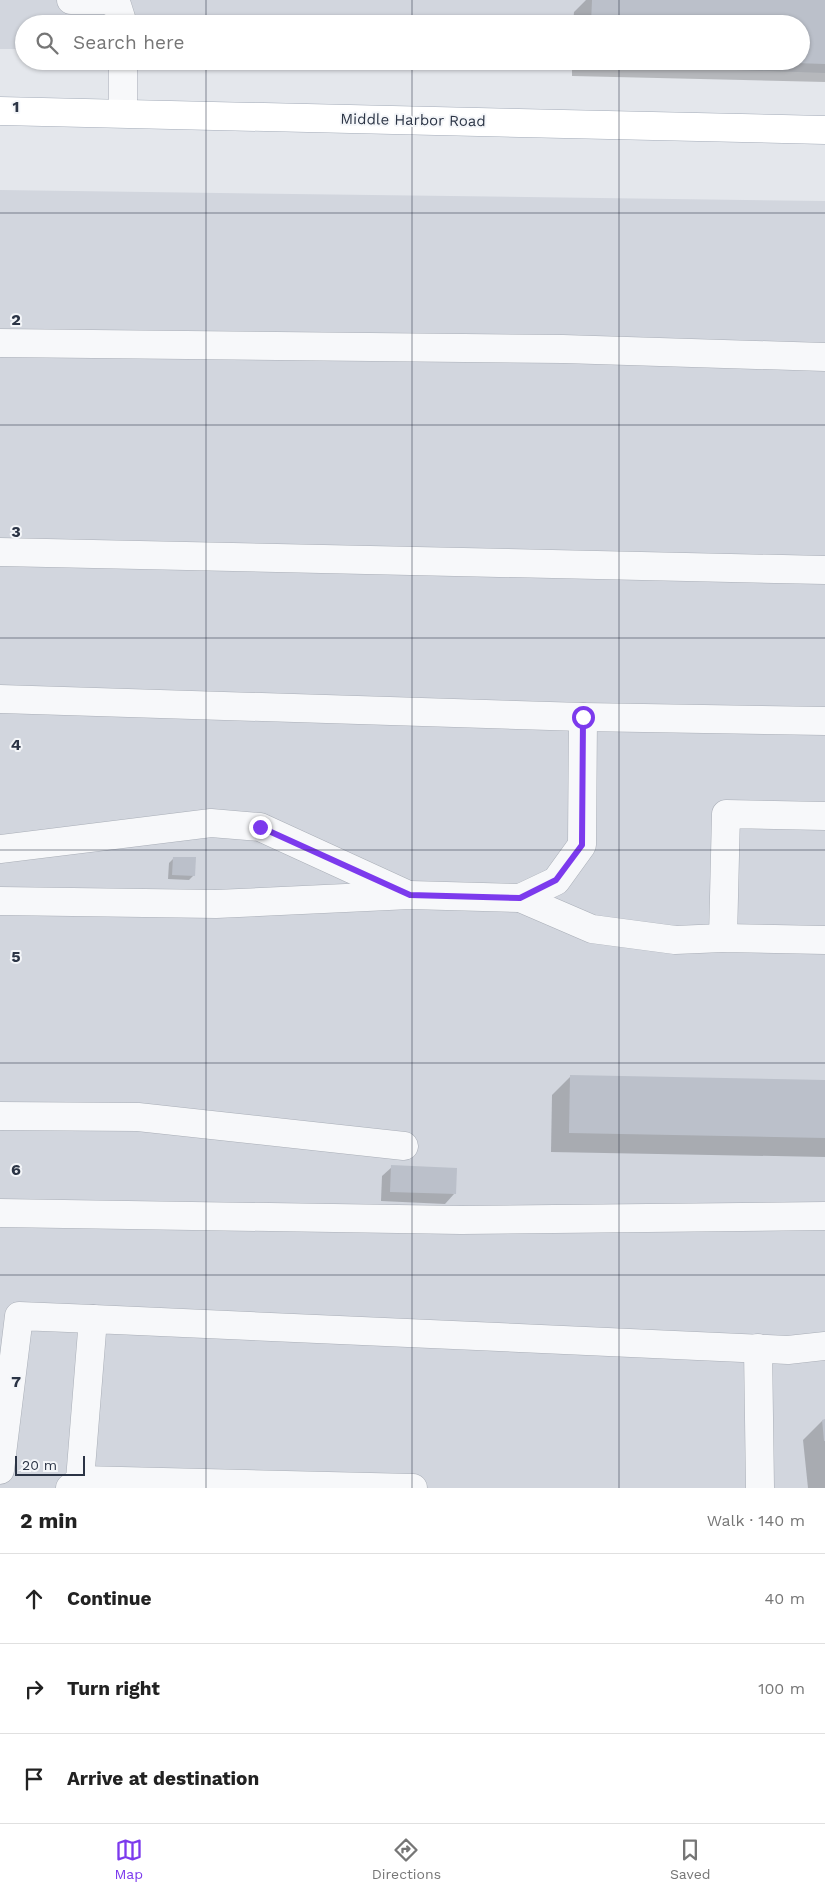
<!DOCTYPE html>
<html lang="en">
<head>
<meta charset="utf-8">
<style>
  :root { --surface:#fff; --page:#f6f6f6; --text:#222; --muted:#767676; --line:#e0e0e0; --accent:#7c3aed }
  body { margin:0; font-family:"Work Sans",sans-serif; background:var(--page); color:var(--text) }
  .scale { position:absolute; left:15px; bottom:12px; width:70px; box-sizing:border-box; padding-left:5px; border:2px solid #2b3445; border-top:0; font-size:14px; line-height:18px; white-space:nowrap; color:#2b3445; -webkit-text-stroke:4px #f4f6f9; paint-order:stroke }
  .stop { position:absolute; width:15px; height:15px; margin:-11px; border:4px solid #7c3aed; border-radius:50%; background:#fff }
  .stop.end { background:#7c3aed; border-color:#fff; box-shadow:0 1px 5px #0008 }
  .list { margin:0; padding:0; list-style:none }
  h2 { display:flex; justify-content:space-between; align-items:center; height:65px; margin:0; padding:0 20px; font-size:21px }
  h2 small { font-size:16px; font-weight:400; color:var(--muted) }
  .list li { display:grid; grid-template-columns:32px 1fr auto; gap:15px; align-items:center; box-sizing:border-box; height:90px; padding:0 20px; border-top:1px solid var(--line) }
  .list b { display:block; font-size:19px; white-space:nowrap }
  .list em { font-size:16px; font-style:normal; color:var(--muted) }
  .icon { flex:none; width:28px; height:28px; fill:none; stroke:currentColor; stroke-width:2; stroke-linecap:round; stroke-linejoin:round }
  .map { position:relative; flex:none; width:825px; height:1488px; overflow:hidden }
  .search { position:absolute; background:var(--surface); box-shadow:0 1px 4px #0004; left:15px; right:15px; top:15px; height:55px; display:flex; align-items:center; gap:12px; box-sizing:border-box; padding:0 18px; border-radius:28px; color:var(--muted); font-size:19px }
  .sheet { height:335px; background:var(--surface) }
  nav { display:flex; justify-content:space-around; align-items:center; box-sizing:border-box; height:70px; border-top:1px solid var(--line); background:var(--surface); font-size:14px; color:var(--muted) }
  nav a { display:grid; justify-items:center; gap:2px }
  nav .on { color:var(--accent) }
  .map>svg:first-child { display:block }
  .built { fill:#d2d6de }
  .shadow { fill:#0003 }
  .building { fill:#bbc0ca }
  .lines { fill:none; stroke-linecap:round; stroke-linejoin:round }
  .minor-casing { stroke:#a9aeb7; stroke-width:29 }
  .major-casing { stroke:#a3abb8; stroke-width:29 }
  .minor { stroke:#f7f8fa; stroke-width:28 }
  .major { stroke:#fff; stroke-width:28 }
  .route { stroke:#7c3aed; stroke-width:6 }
  .grid { fill:none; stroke:#2b3445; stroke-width:1; stroke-opacity:0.55 }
  .labels { text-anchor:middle; stroke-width:4; stroke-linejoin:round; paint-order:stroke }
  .street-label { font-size:15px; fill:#2b3445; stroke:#f4f6f9 }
  .grid-label { font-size:16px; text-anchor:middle; font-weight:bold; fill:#2b3445; stroke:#f4f6f9; stroke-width:4; stroke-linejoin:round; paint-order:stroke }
</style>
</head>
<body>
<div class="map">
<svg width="825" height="1488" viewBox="0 0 825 1488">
  <rect width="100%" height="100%" fill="#e4e7ec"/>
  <g class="built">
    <path d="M 0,0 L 825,0 L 825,73 L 472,61 L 801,61 L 801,24 L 24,24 L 24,49 L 0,49 Z"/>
    <path d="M 0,190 L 825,201 L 825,1488 L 0,1488 Z"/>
  </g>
  <g class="shadow">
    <path d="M 586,0 L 825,0 L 825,82 L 572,76 L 572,61 L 801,61 L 801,24 L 573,24 L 574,12 Z"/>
    <path d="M 174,858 L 194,875 L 189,880 L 168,879 L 169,863 Z"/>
    <path d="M 571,1076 L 825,1081 L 825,1157 L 551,1152 L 552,1095 Z"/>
    <path d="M 392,1167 L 454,1194 L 445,1204 L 381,1201 L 382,1176 Z"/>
    <path d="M 825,1420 L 825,1488 L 808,1488 L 803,1440 L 822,1421 Z"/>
  </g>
  <g class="building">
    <path d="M 592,0 L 825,0 L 825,64 L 794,63 L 794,61 L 801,61 L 801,24 L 591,24 Z"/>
    <path d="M 173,857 L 196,857 L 195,876 L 172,875 Z"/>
    <path d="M 570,1075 L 825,1080 L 825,1138 L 569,1133 Z"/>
    <path d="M 391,1165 L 457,1168 L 456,1194 L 390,1192 Z"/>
    <path d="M 825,1419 L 825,1441 L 824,1441 L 822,1420 Z"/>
  </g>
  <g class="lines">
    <defs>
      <g id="minor">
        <path d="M 71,0 L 107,0 L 117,5 L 123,24"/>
        <path d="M 123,61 L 123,113"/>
        <path d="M 0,343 L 563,349 L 825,357"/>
        <path d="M 0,552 L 825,570"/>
        <path d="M 0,699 L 583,717 L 825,721"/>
        <path d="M 0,849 L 211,823 L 260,827 L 404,893"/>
        <path d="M 520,898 L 592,929 L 675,940 L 723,938 L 825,940"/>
        <path d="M 0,901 L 216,904 L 410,895 L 520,898 L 556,881 L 582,845 L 583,717"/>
        <path d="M 723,938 L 726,814 L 825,816"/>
        <path d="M 0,1116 L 138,1117 L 404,1146"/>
        <path d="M 0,1213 L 461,1220 L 825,1216"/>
        <path d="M 758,1348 L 760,1488"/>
        <path d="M 0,1470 L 19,1316 L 93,1319"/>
        <path d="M 80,1480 L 413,1488"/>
        <path d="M 70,1488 L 80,1480 L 93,1319 L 788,1350 L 825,1346"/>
      </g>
      <path id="major" d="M 0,111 L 825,130"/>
    </defs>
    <use href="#minor" class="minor-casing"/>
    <use href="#major" class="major-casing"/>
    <use href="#minor" class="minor"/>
    <use href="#major" class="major"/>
  </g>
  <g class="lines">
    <path class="route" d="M 260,827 L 410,895 L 520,898 L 556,880 L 582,845 L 583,717"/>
  </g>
  <path class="grid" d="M 206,0 L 206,24M 412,0 L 412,24M 619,0 L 619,24M 206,61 L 206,1488M 412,61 L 412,1488M 619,61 L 619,1488M 0,213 L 825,213M 0,425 L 825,425M 0,638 L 825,638M 0,850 L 825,850M 0,1063 L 825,1063M 0,1275 L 825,1275"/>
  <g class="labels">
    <g class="street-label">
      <text transform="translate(413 120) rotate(1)" y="5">Middle Harbor Road</text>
    </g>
  </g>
  <g class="grid-label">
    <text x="16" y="112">1</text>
    <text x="16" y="325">2</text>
    <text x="16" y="537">3</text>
    <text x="16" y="750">4</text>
    <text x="16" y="962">5</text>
    <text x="16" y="1175">6</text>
    <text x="16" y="1387">7</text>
  </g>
</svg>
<div class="scale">20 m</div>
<div class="stop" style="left:583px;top:717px"></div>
<div class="stop end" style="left:260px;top:827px"></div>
<div class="search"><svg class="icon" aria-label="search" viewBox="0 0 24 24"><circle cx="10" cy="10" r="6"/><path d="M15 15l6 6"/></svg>Search here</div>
</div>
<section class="sheet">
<h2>2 min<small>Walk · 140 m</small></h2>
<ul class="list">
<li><svg class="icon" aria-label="ahead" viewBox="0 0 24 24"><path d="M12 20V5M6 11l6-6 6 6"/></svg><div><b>Continue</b></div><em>40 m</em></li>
<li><svg class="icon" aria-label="right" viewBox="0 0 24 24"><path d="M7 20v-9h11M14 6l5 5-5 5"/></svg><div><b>Turn right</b></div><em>100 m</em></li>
<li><svg class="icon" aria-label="arrive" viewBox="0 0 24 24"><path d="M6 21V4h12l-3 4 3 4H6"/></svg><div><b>Arrive at destination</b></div></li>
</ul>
</section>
<nav>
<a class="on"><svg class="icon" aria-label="map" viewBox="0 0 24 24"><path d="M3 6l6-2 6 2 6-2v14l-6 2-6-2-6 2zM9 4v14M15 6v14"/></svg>Map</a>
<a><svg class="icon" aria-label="directions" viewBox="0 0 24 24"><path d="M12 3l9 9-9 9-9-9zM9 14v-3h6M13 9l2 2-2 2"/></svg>Directions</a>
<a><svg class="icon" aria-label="saved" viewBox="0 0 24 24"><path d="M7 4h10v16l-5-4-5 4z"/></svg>Saved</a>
</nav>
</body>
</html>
